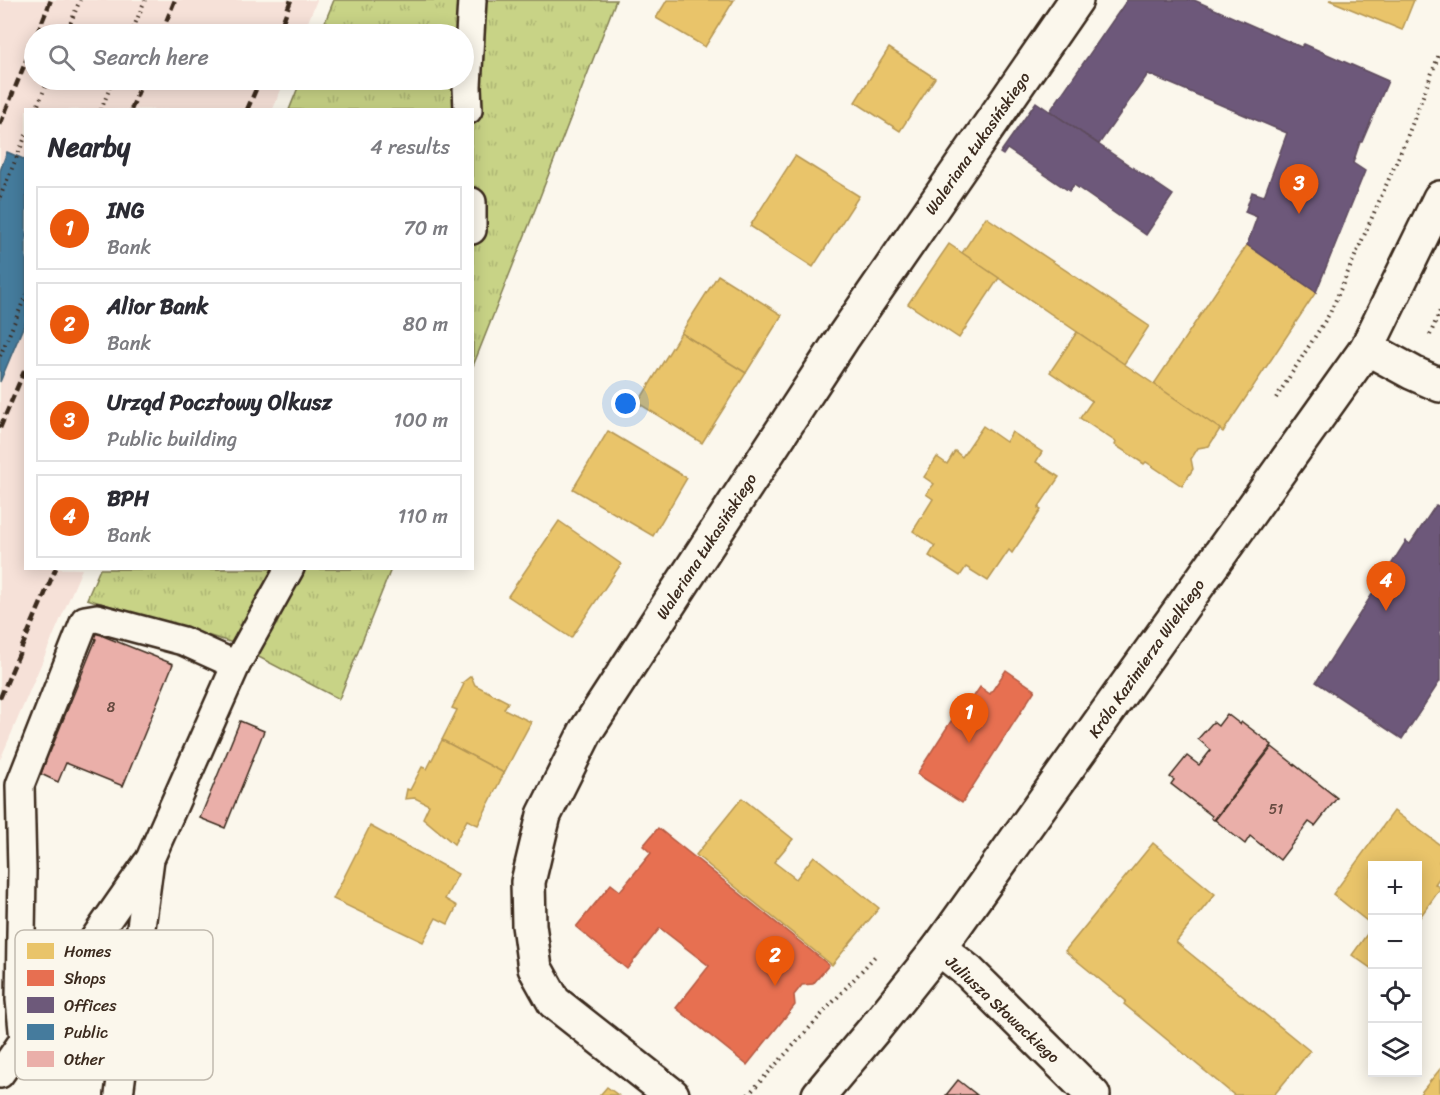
<!DOCTYPE html>
<html lang="en">
<head>
<meta charset="utf-8">
<style>
  :root { --surface:#fff; --page:#f7f7f7; --text:#2b2b33; --muted:#7c7c81; --line:#e1e1e2; --accent:#ea580c }
  body { margin:0; font-family:Sriracha,sans-serif; background:var(--page); color:var(--text) }
  .controls { position:absolute; right:18px; bottom:18px; display:grid; overflow:hidden; border-radius:0px; box-shadow:0 3px 15px #0003 }
  .controls button { width:54px; height:54px; display:grid; place-items:center; padding:0; border:0; border-bottom:2px solid var(--line); background:var(--surface); color:var(--text); font:30px sans-serif }
  .you { position:absolute; left:626px; top:404px; width:21px; height:21px; margin:-15px; border:4px solid #fff; border-radius:50%; background:#1a73e8; box-shadow:0 0 0 9px #1a73e833 }
  .badge { display:grid; place-items:center; width:39px; height:39px; border-radius:50%; background:var(--accent); color:#fff; font-size:20px; font-weight:700 }
  .pin { position:absolute; translate:-50% -50px; filter:drop-shadow(0 2px 3px #0008) }
  .pin::after { content:''; position:absolute; top:32px; width:21px; height:18px; background:inherit; clip-path:polygon(0 0,100% 0,50% 100%) }
  .list { margin:0; padding:0; list-style:none }
  h2 { display:flex; justify-content:space-between; align-items:center; height:78px; margin:0; padding:0 24px; font-size:26px }
  h2 small { font-size:20px; font-weight:400; color:var(--muted) }
  .list li { display:grid; grid-template-columns:39px 1fr auto; gap:18px; align-items:center; box-sizing:border-box; height:84px; margin:0 12px 12px; padding:0 12px; border:2px solid var(--line); border-radius:0px }
  .list b { display:block; font-size:22px; white-space:nowrap }
  .list p { margin:0; font-size:20px; white-space:nowrap; color:var(--muted) }
  .list em { font-size:20px; font-style:normal; color:var(--muted) }
  .icon { flex:none; width:33px; height:33px; fill:none; stroke:currentColor; stroke-width:2; stroke-linecap:round; stroke-linejoin:round }
  .map { position:relative; flex:none; width:1440px; height:1095px; overflow:hidden }
  .search { position:absolute; background:var(--surface); box-shadow:0 3px 15px #0003; left:24px; top:24px; width:450px; height:66px; display:flex; align-items:center; gap:15px; box-sizing:border-box; padding:0 21px; border-radius:33px; color:var(--muted); font-size:22px }
  .panel { position:absolute; background:var(--surface); box-shadow:0 3px 15px #0003; left:24px; top:108px; width:450px; height:462px; border-radius:0px }
  .map>svg:first-child { display:block }
  .built { fill:#f6e1d8 }
  .grass { fill:url(#grass-tufts); stroke:#827e52; stroke-width:1.5 }
  .homes { fill:#e9c46a; stroke:#b59653; stroke-width:1.5 }
  .shops { fill:#e76f51; stroke:#b35a42; stroke-width:1.5 }
  .offices { fill:#6d597a; stroke:#5e4b5e; stroke-width:1.5 }
  .public { fill:#457b9d; stroke:#426377; stroke-width:1.5 }
  .building { fill:#eaafa9; stroke:#3b2a1e; stroke-width:1.5 }
  .lines { fill:none; stroke-linecap:round; stroke-linejoin:round }
  .lane-casing { stroke:#3b2a1e; stroke-width:32 }
  .street-casing { stroke:#3b2a1e; stroke-width:38 }
  .secondary-casing { stroke:#3b2a1e; stroke-width:38 }
  .path { stroke:#3b2a1e; stroke-width:4; stroke-dasharray:1.5 4.5; stroke-linecap:butt }
  .lane { stroke:#fbf7ec; stroke-width:27 }
  .street { stroke:#fbf7ec; stroke-width:33 }
  .secondary { stroke:#fbf7ec; stroke-width:33 }
  .rail { stroke:#3b2a1e; stroke-width:4.5; stroke-dasharray:9 4.5; stroke-linecap:butt }
  .labels { text-anchor:middle; stroke-width:6; stroke-linejoin:round; paint-order:stroke }
  .number-label { font-size:14px; fill:#674b41 }
  .street-label { font-size:16px; fill:#3b2a1e; stroke:#fbf7ec }
  .key { fill:#fbf7ec; stroke:#c1baae; stroke-width:1.5 }
  .key-label { font-size:16px; fill:#3b2a1e }
</style>
</head>
<body>
<div class="map">
<svg width="1440" height="1095" viewBox="0 0 1440 1095">
  <defs>
    <pattern id="grass-tufts" width="24" height="20" patternUnits="userSpaceOnUse" patternTransform="scale(1.5)"><rect width="24" height="20" fill="#c8d386"/><path d="M3 7l-1-3M5 7V3M7 7l1-3M15 17l-1-3M17 17v-4M19 17l1-3" fill="none" stroke="#adb573"/></pattern>
  </defs>
  <rect width="100%" height="100%" fill="#fbf7ec"/>
  <filter id="ink" filterUnits="userSpaceOnUse"><feTurbulence type="fractalNoise" baseFrequency=".0167" numOctaves="2"/><feDisplacementMap in="SourceGraphic" scale="12" xChannelSelector="R" yChannelSelector="G"/><feConvolveMatrix kernelMatrix="1 2 1 2 8 2 1 2 1" color-interpolation-filters="sRGB"/></filter>
  <g filter="url(#ink)">
    <path class="built" d="M 0,0 L 317,0 L 303,34 L 34,34 L 34,80 L 285,80 L 273,109 L 26,110 L 26,568 L 82,569 L 0,760 Z"/>
    <g class="grass">
      <path d="M 334,0 L 616,0 L 531,220 L 473,366 L 472,110 L 289,110 L 301,80 L 464,80 L 464,34 L 320,34 Z"/>
      <path d="M 100,569 L 391,569 L 339,699 L 230,642 L 87,599 Z"/>
    </g>
    <g class="homes">
      <path d="M 667,0 L 734,0 L 705,47 L 656,18 Z"/>
      <path d="M 1329,0 L 1414,0 L 1402,30 Z"/>
      <path d="M 889,48 L 935,78 L 900,131 L 855,102 Z"/>
      <path d="M 795,156 L 859,196 L 813,267 L 750,226 Z"/>
      <path d="M 986,217 L 1149,326 L 1124,364 L 962,253 Z"/>
      <path d="M 949,244 L 999,278 L 959,338 L 908,304 Z"/>
      <path d="M 1247,245 L 1316,292 L 1223,432 L 1154,384 Z"/>
      <path d="M 718,275 L 782,315 L 746,373 L 681,333 Z"/>
      <path d="M 1077,332 L 1220,429 L 1209,446 L 1198,448 L 1191,459 L 1193,469 L 1182,486 L 1146,462 L 1144,464 L 1115,445 L 1116,442 L 1080,418 L 1092,401 L 1050,372 Z"/>
      <path d="M 681,333 L 746,373 L 702,443 L 638,403 Z"/>
      <path d="M 983,426 L 1006,442 L 1012,432 L 1042,452 L 1036,462 L 1059,477 L 1038,508 L 1041,510 L 1012,553 L 1009,550 L 988,581 L 966,567 L 960,576 L 929,556 L 935,546 L 913,531 L 933,499 L 926,494 L 934,484 L 924,477 L 937,457 L 947,464 L 955,451 L 962,457 Z"/>
      <path d="M 608,431 L 687,478 L 653,536 L 573,489 Z"/>
      <path d="M 559,521 L 621,564 L 571,638 L 508,596 Z"/>
      <path d="M 471,676 L 475,685 L 508,702 L 504,709 L 531,722 L 504,773 L 442,740 L 457,710 L 452,708 L 464,684 L 462,683 Z"/>
      <path d="M 442,740 L 504,773 L 478,825 L 467,820 L 454,844 L 423,818 L 429,805 L 415,798 L 405,799 L 407,789 L 410,790 L 422,767 L 427,769 Z"/>
      <path d="M 742,798 L 793,839 L 774,862 L 796,879 L 814,856 L 879,908 L 832,965 L 696,855 Z"/>
      <path d="M 1394,811 L 1440,845 L 1440,859 L 1439,862 L 1440,863 L 1440,877 L 1435,884 L 1440,888 L 1440,889 L 1418,920 L 1418,866 L 1372,866 L 1372,925 L 1333,894 Z"/>
      <path d="M 370,826 L 458,874 L 445,899 L 457,906 L 448,924 L 436,918 L 423,942 L 333,899 Z"/>
      <path d="M 1153,843 L 1215,894 L 1176,942 L 1310,1051 L 1274,1095 L 1234,1095 L 1124,1004 L 1126,1001 L 1065,951 Z"/>
      <path d="M 1372,927 L 1372,969 L 1352,955 Z"/>
      <path d="M 1440,1069 L 1440,1095 L 1419,1095 Z"/>
      <path d="M 607,1087 L 618,1095 L 600,1095 Z"/>
    </g>
    <g class="shops">
      <path d="M 1006,670 L 1035,690 L 962,803 L 917,774 L 962,704 L 977,713 L 982,706 L 972,699 L 980,687 L 990,694 Z"/>
      <path d="M 658,828 L 829,965 L 813,984 L 802,985 L 794,995 L 795,1005 L 747,1065 L 676,1008 L 709,966 L 660,928 L 627,969 L 576,927 L 611,884 L 620,891 L 651,853 L 643,846 Z"/>
    </g>
    <g class="offices">
      <path d="M 1127,0 L 1194,0 L 1301,47 L 1304,44 L 1388,81 L 1362,142 L 1360,142 L 1353,163 L 1365,171 L 1316,292 L 1247,245 L 1257,217 L 1245,212 L 1252,192 L 1264,196 L 1287,133 L 1148,74 L 1099,144 L 1050,111 Z"/>
      <path d="M 1036,102 L 1173,195 L 1146,235 L 1074,185 L 1069,191 L 1007,149 L 1003,155 L 1000,153 Z"/>
      <path d="M 1436,505 L 1440,507 L 1440,681 L 1402,739 L 1316,682 L 1406,541 L 1410,544 Z"/>
    </g>
    <path class="public" d="M 7,152 L 26,160 L 26,320 L 0,382 L 0,171 Z"/>
    <g class="building">
      <path d="M 97,629 L 103,633 L 103,636 L 173,664 L 123,786 L 66,763 L 58,782 L 41,774 L 46,760 L 43,759 L 47,751 L 50,752 L 96,639 L 93,637 Z"/>
      <path d="M 1227,714 L 1240,724 L 1242,722 L 1272,745 L 1214,820 L 1211,818 L 1212,816 L 1171,784 L 1174,780 L 1170,777 L 1187,756 L 1199,765 L 1211,750 L 1198,739 L 1213,722 L 1218,726 Z"/>
      <path d="M 240,721 L 264,731 L 225,828 L 200,818 Z"/>
      <path d="M 1272,747 L 1337,798 L 1315,826 L 1309,822 L 1280,860 L 1250,836 L 1245,844 L 1215,820 Z"/>
      <path d="M 958,1080 L 977,1095 L 946,1095 Z"/>
    </g>
    <g class="lines">
      <defs>
        <g id="lane">
          <path d="M 468,110 L 467,86 L 472,0"/>
          <path d="M 472,202 L 472,230"/>
          <path d="M 24,1040 L 20,1000 L 22,871 L 20,785 L 85,620 L 97,618 L 183,641 L 236,665"/>
          <path d="M 0,1074 L 147,863"/>
          <path d="M 119,1095 L 150,859 L 236,665 L 290,568"/>
        </g>
        <g id="street">
          <path d="M 1367,348 L 1413,373 L 1440,385"/>
          <path d="M 939,948 L 969,972 L 1093,1095"/>
          <path d="M 672,1095 L 554,1002 L 535,968 L 529,925 L 528,882 L 544,815 L 586,731 L 842,339 L 1076,0"/>
        </g>
        <path id="secondary" d="M 819,1095 L 876,1027 L 939,948 L 1367,348 L 1440,198"/>
      </defs>
      <use href="#lane" class="lane-casing"/>
      <use href="#street" class="street-casing"/>
      <use href="#secondary" class="secondary-casing"/>
      <g class="path">
        <path d="M 66,34 L 80,0"/>
        <path d="M 131,34 L 145,0"/>
        <path d="M 36,110 L 48,80"/>
        <path d="M 101,110 L 113,80"/>
        <path d="M 0,197 L 26,135"/>
        <path d="M 1430,335 L 1440,311"/>
        <path d="M 0,356 L 26,295"/>
        <path d="M 1276,398 L 1330,313 L 1406,140 L 1440,52"/>
        <path d="M 748,1095 L 877,954"/>
      </g>
      <use href="#lane" class="lane"/>
      <use href="#street" class="street"/>
      <use href="#secondary" class="secondary"/>
      <g class="rail">
        <path d="M 37,34 L 51,0"/>
        <path d="M 161,34 L 175,0"/>
        <path d="M 278,34 L 291,0"/>
        <path d="M 131,110 L 143,80"/>
        <path d="M 247,110 L 260,80"/>
        <path d="M 0,125 L 34,41"/>
        <path d="M 0,428 L 26,367"/>
        <path d="M 0,698 L 56,568"/>
      </g>
    </g>
  </g>
  <g class="labels">
    <g class="number-label">
      <text x="111" y="712">8</text>
      <text x="1276" y="814">51</text>
    </g>
    <g class="street-label">
      <text transform="translate(977 143) rotate(-55)" y="6">Waleriana Łukasińskiego</text>
      <text transform="translate(706 546) rotate(-57)" y="6">Waleriana Łukasińskiego</text>
      <text transform="translate(1146 658) rotate(-55)" y="6">Króla Kazimierza Wielkiego</text>
      <text transform="translate(1003 1009) rotate(43)" y="6">Juliusza Słowackiego</text>
    </g>
  </g>
  <rect x="15" y="930" width="198" height="150" rx="9" class="key"/>
  <rect x="27" y="943" width="27" height="16" fill="#e9c46a"/>
  <rect x="27" y="970" width="27" height="16" fill="#e76f51"/>
  <rect x="27" y="997" width="27" height="16" fill="#6d597a"/>
  <rect x="27" y="1024" width="27" height="16" fill="#457b9d"/>
  <rect x="27" y="1051" width="27" height="16" fill="#eaafa9"/>
  <g class="key-label">
    <text x="64" y="957">Homes</text>
    <text x="64" y="984">Shops</text>
    <text x="64" y="1011">Offices</text>
    <text x="64" y="1038">Public</text>
    <text x="64" y="1065">Other</text>
  </g>
</svg>
<div class="controls">
<button>+</button>
<button>−</button>
<button><svg class="icon" aria-label="locate" viewBox="0 0 24 24"><circle cx="12" cy="12" r="6"/><path d="M12 2v4M12 18v4M2 12h4M18 12h4"/></svg></button>
<button><svg class="icon" aria-label="layers" viewBox="0 0 24 24"><path d="M12 4l9 5-9 5-9-5zM3 14l9 5 9-5"/></svg></button>
</div>
<div class="you"></div>
<div class="pin badge" style="left:969px;top:743px">1</div>
<div class="pin badge" style="left:775px;top:986px">2</div>
<div class="pin badge" style="left:1299px;top:214px">3</div>
<div class="pin badge" style="left:1386px;top:611px">4</div>
<div class="search"><svg class="icon" aria-label="search" viewBox="0 0 24 24"><circle cx="10" cy="10" r="6"/><path d="M15 15l6 6"/></svg>Search here</div>
<section class="panel">
<h2>Nearby<small>4 results</small></h2>
<ul class="list">
<li><span class="badge">1</span><div><b>ING</b><p>Bank</p></div><em>70 m</em></li>
<li><span class="badge">2</span><div><b>Alior Bank</b><p>Bank</p></div><em>80 m</em></li>
<li><span class="badge">3</span><div><b>Urząd Pocztowy Olkusz</b><p>Public building</p></div><em>100 m</em></li>
<li><span class="badge">4</span><div><b>BPH</b><p>Bank</p></div><em>110 m</em></li>
</ul>
</section>
</div>
</body>
</html>
